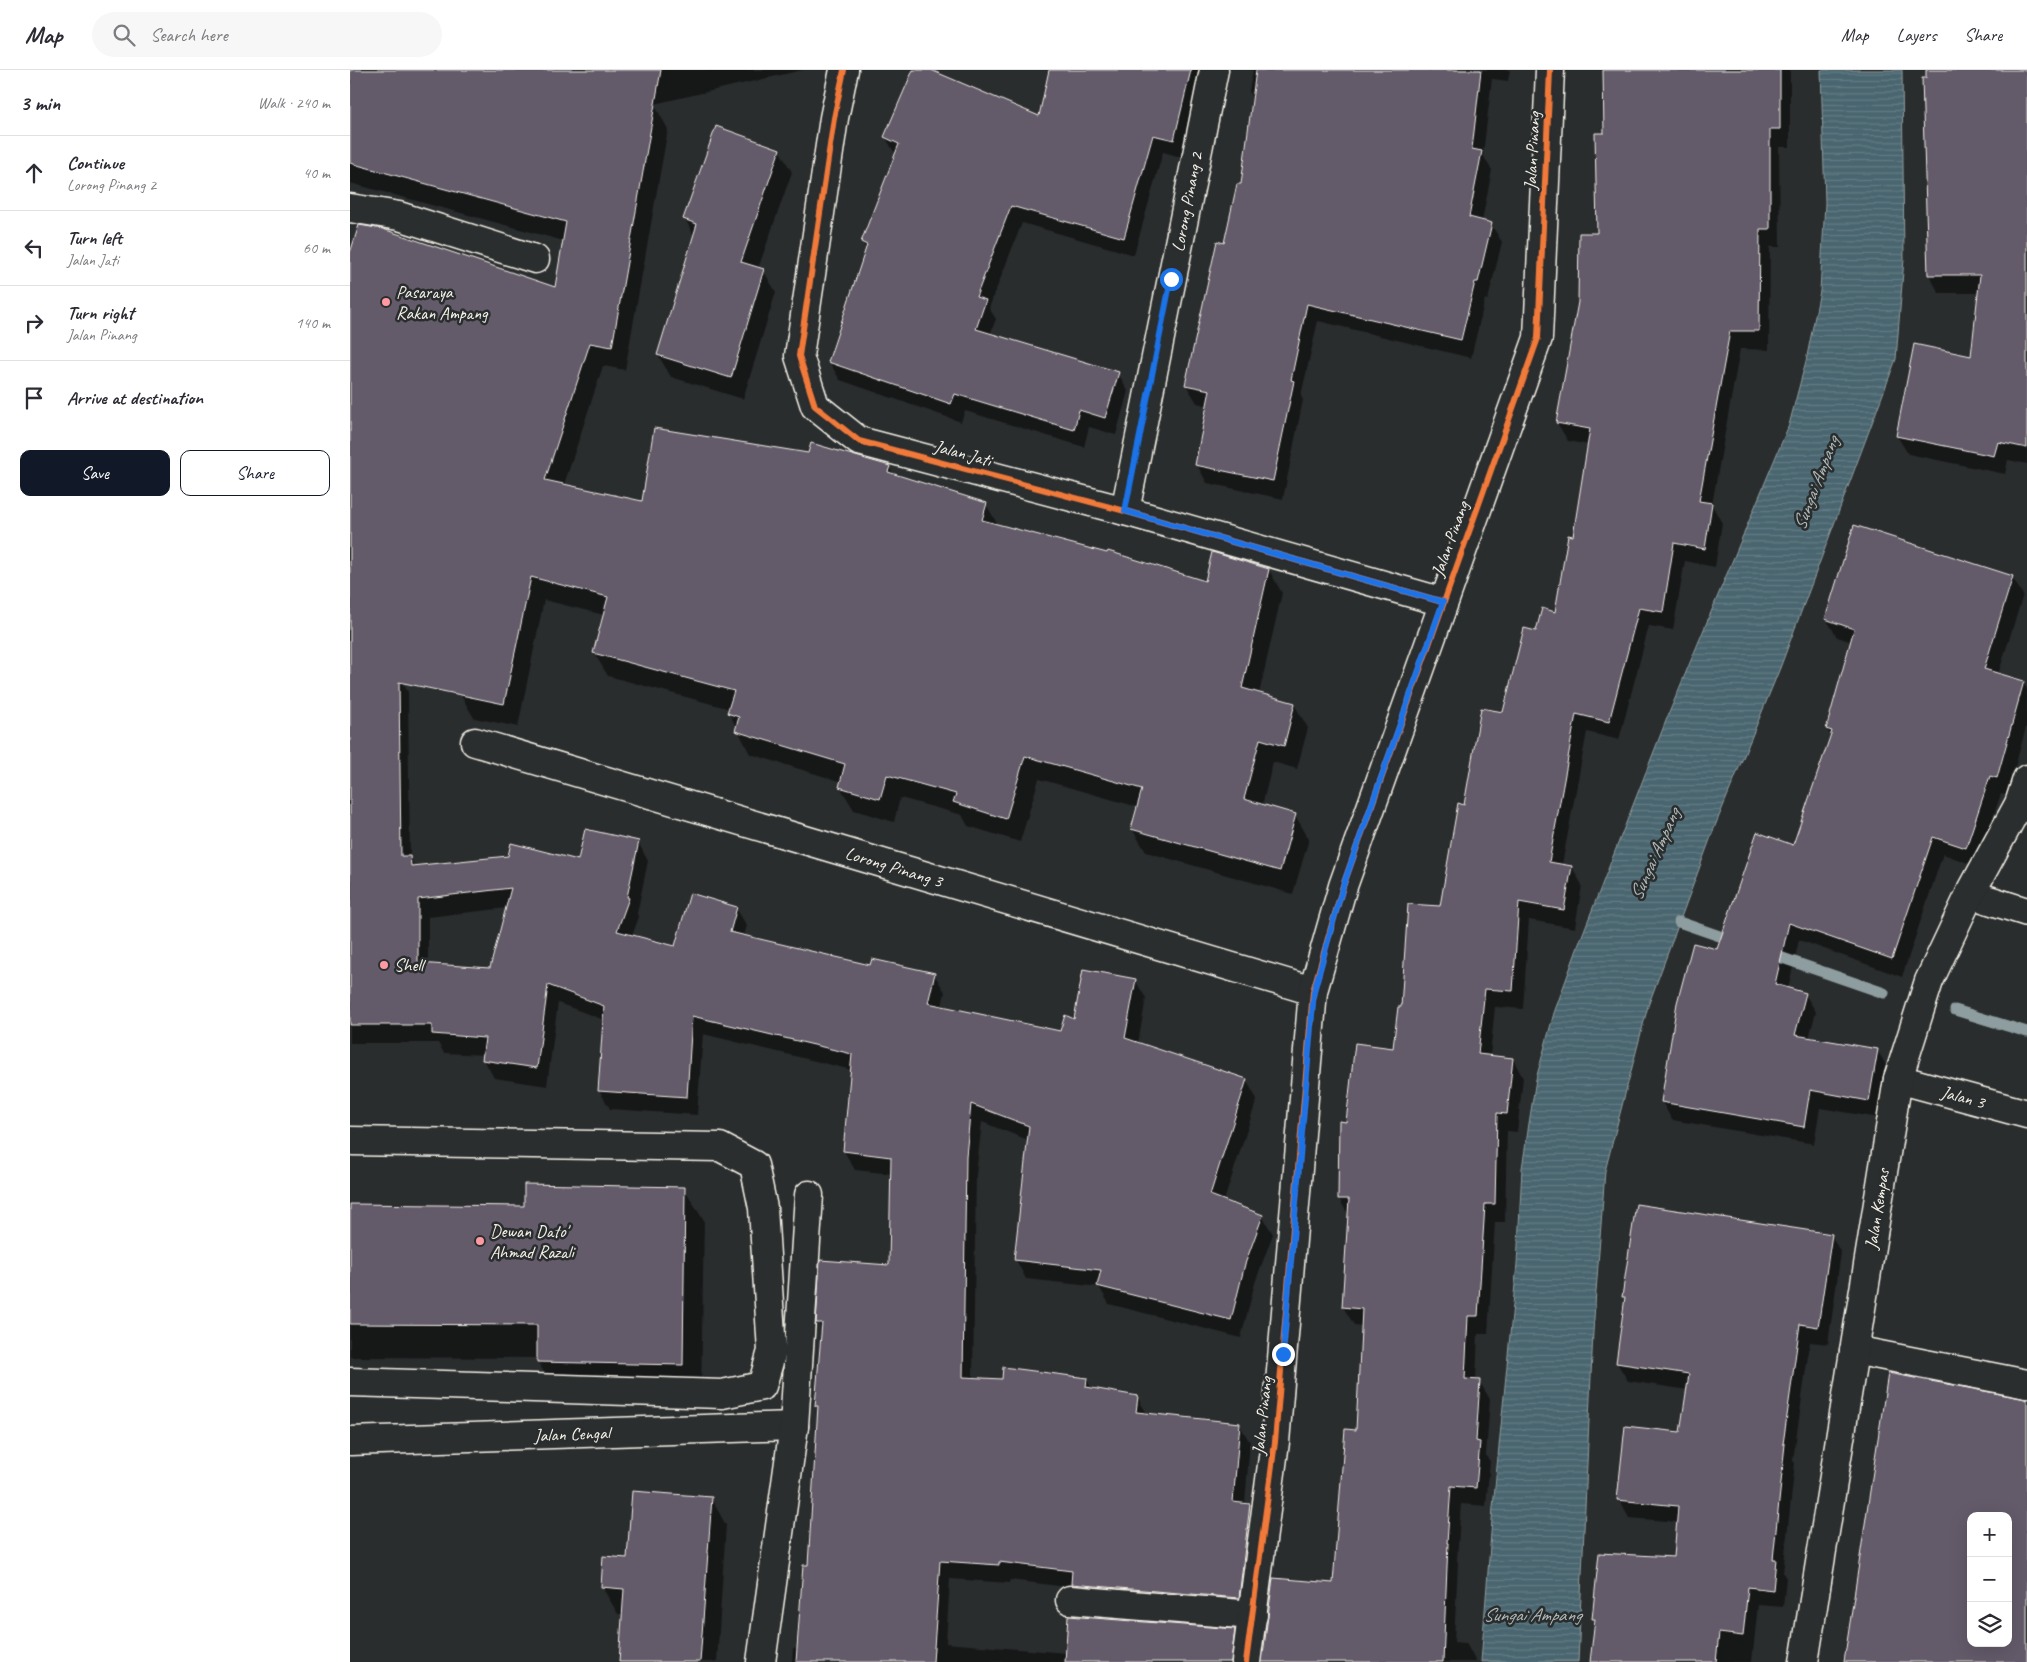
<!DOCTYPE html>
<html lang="en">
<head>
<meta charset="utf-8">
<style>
  :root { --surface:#fff; --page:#f7f7f7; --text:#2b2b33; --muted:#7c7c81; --line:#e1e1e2; --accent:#111827 }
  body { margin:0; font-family:Caveat,sans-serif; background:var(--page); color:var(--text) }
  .controls { position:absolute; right:15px; bottom:15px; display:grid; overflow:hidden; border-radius:10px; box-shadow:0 5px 20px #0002 }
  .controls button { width:45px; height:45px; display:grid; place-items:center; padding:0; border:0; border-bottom:1px solid var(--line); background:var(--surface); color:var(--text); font:25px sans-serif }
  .stop { position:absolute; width:15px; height:15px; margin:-11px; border:4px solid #1a73e8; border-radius:50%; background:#fff }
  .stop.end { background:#1a73e8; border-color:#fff; box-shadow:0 1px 5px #0008 }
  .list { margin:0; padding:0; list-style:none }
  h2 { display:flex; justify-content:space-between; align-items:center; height:65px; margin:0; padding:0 20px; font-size:21px }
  h2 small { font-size:16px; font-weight:400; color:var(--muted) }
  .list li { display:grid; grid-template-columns:32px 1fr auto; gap:15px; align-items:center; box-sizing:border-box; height:75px; padding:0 20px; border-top:1px solid var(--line) }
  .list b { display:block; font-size:19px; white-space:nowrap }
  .list p { margin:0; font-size:16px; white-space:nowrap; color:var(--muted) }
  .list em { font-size:16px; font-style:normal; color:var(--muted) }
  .actions { display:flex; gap:10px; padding:15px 20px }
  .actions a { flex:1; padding:11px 0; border:1px solid var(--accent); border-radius:10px; text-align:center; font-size:18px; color:var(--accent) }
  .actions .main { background:var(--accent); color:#fff }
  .icon { flex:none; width:28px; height:28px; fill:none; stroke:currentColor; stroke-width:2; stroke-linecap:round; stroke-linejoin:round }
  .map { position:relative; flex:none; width:1677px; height:1592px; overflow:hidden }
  header { display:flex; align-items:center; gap:30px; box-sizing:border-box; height:70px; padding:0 25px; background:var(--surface); border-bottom:1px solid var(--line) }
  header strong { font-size:24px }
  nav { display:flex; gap:28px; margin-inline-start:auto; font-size:18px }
  .search { width:350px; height:45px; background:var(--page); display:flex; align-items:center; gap:12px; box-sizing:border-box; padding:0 18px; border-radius:28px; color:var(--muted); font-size:19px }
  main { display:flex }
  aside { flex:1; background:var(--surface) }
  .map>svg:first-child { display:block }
  .water { fill:url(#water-rules); stroke:#8e9d9f }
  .shadow { fill:#0007; fill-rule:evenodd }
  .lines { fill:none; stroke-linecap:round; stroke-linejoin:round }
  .stream { stroke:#8e9d9f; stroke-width:11 }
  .building { fill:#635a6b; stroke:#f4f1e8; fill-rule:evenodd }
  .minor-casing { stroke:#f4f1e8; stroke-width:31 }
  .minor { stroke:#2a2d2e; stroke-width:28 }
  .cycleway-casing { stroke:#2a2d2e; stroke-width:9 }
  .cycleway { stroke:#f17a3a; stroke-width:6 }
  .route { stroke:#1a73e8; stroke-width:6 }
  .poi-dot { fill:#ff9aa2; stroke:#2a2d2e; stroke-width:2 }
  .labels { text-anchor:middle; stroke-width:5; stroke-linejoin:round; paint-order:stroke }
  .street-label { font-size:18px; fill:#f4f1e8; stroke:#2a2d2e }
  .poi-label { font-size:18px; fill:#f4f1e8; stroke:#2a2d2e; text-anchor:start }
  .water-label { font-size:19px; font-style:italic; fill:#b0b9b8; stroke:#2a2d2e }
</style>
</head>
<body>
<header>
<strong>Map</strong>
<div class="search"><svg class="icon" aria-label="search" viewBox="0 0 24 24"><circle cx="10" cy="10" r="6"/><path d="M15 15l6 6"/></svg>Search here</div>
<nav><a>Map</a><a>Layers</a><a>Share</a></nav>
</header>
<main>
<aside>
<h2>3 min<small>Walk · 240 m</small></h2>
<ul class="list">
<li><svg class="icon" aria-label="ahead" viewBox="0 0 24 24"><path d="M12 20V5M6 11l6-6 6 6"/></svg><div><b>Continue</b><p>Lorong Pinang 2</p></div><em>40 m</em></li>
<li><svg class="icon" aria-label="left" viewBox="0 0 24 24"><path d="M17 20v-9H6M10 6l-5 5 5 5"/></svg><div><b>Turn left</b><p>Jalan Jati</p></div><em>60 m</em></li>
<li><svg class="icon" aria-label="right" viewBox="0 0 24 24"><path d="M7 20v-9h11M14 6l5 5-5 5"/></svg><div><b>Turn right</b><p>Jalan Pinang</p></div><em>140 m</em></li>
<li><svg class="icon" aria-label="arrive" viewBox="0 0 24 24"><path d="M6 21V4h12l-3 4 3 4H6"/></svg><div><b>Arrive at destination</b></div></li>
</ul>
<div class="actions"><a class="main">Save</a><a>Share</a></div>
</aside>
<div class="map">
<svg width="1677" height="1592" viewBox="0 0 1677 1592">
  <defs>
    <pattern id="water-rules" width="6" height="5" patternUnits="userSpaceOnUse" patternTransform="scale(1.25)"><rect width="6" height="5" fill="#4a656f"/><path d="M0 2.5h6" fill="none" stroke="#657c84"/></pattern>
  </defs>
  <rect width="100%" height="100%" fill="#2a2d2e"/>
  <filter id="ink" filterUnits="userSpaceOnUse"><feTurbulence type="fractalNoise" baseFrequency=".02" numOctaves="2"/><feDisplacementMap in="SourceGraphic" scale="10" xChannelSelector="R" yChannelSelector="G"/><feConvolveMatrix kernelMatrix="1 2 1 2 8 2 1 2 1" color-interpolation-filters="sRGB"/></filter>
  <g filter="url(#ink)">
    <path class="water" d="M 1471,0 L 1552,0 L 1554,189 L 1546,289 L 1430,598 L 1365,756 L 1298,936 L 1255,1101 L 1243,1262 L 1228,1592 L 1131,1592 L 1143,1437 L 1167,1194 L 1172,1098 L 1186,1009 L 1204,943 L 1230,871 L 1319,643 L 1439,355 L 1456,291 L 1470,221 L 1475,133 Z"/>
    <g class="shadow">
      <path d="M 0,0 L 453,0 L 304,34 L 318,59 L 275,300 L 253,296 L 214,415 L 293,432 L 539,397 L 544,405 L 636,434 L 648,455 L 856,512 L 919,500 L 932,523 L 909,624 L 944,634 L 958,658 L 947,699 L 923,692 L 912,736 L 945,745 L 959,769 L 943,824 L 796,782 L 782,759 L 788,737 L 689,709 L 670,772 L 618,756 L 612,745 L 550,728 L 544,752 L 504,740 L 490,717 L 492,712 L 400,684 L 379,643 L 380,639 L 258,606 L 244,583 L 254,545 L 194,530 L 168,657 L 124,648 L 110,624 L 0,587 L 0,186 L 206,218 L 214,171 L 0,113 Z"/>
      <path d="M 564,0 L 578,0 L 689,47 L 700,0 L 855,0 L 834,88 L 813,82 L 784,185 L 672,153 L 639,238 L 646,249 L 640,265 L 768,303 L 778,321 L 766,365 L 739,357 L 734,377 L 615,341 L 611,352 L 490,310 L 479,292 L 517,180 L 512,172 L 546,85 L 535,67 Z"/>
      <path d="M 903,0 L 1160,0 L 1158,11 L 1142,9 L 1133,85 L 1142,100 L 1132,151 L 1141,154 L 1152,172 L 1138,230 L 1135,229 L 1121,288 L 968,251 L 951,326 L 953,330 L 933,429 L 857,413 L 847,395 L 858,336 L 847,333 L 836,315 L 867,172 L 875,174 L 892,116 L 904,30 L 899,21 Z"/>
      <path d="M 1254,0 L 1440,0 L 1440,77 L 1429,77 L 1430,177 L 1420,177 L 1419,280 L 1390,279 L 1362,435 L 1372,453 L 1365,497 L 1335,491 L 1323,560 L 1299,556 L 1269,670 L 1237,662 L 1212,795 L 1222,797 L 1232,815 L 1225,858 L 1179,850 L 1173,939 L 1145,937 L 1140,986 L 1163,989 L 1173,1008 L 1167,1062 L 1157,1061 L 1155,1152 L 1145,1152 L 1138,1264 L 1128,1264 L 1126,1311 L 1129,1311 L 1140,1329 L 1136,1386 L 1140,1391 L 1136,1436 L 1111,1434 L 1107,1490 L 1108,1493 L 1104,1572 L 1116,1573 L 1126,1592 L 913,1592 L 985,1514 L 1007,1361 L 1013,1256 L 1004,1255 L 993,1237 L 999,1146 L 989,1129 L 997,1053 L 1044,979 L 1052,938 L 1091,837 L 1115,736 L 1187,562 L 1206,544 L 1224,468 L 1239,375 L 1218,371 L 1207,353 L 1248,164 L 1255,65 Z"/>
      <path d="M 1577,0 L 1677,0 L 1677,394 L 1658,390 L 1655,404 L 1558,384 L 1547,366 L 1622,288 L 1630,223 L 1589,223 L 1579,205 Z"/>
      <path d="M 429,80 L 442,102 L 408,199 L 413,200 L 426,222 L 393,329 L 321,307 L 308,285 L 344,166 L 335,149 Z"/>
      <path d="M 1662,507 L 1673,525 L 1648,605 L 1673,612 L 1677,619 L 1677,654 L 1657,726 L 1651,724 L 1626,796 L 1593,784 L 1552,907 L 1449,870 L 1438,919 L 1455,924 L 1466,942 L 1459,968 L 1527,980 L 1538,998 L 1529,1048 L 1470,1038 L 1464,1074 L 1322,1050 L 1312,1032 L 1368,881 L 1444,776 L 1481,667 L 1477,659 L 1502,572 L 1487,567 L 1476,549 Z"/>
      <path d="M 0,604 L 48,604 L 58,622 L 60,788 L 65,797 L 229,792 L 288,772 L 298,791 L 287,844 L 289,847 L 282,866 L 326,878 L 386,838 L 397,856 L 394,866 L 521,897 L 584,904 L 595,922 L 592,937 L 710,962 L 725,950 L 785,910 L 796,928 L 788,974 L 896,1010 L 907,1029 L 874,1131 L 912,1146 L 923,1164 L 905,1213 L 891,1268 L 759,1234 L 749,1217 L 676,1209 L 666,1190 L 678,1070 L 632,1052 L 626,1105 L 623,1308 L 653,1310 L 737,1310 L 742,1319 L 787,1327 L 798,1345 L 889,1354 L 900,1372 L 895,1434 L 899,1435 L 910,1453 L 899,1546 L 725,1518 L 660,1510 L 659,1513 L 600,1509 L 596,1573 L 717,1583 L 884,1560 L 894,1579 L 893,1592 L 442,1592 L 443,1578 L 448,1579 L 459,1497 L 469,1340 L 467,1335 L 473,1262 L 468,1252 L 540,1196 L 542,1104 L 505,1100 L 494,1081 L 502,1000 L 353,964 L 347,1045 L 260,1039 L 249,1020 L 254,950 L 208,933 L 197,1016 L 144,1008 L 134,990 L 134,985 L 94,983 L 88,973 L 0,973 ZM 157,838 L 141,899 L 78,895 L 78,847 Z"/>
      <path d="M 334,1118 L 354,1151 L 351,1328 L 207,1325 L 188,1292 L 188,1288 L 0,1287 L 0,1136 L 175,1137 Z"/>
      <path d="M 1481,1165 L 1491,1183 L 1478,1274 L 1460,1272 L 1443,1391 L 1445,1393 L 1433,1503 L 1436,1508 L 1433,1537 L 1408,1535 L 1402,1592 L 1241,1592 L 1245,1553 L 1243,1549 L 1325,1489 L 1328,1452 L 1279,1448 L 1269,1430 L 1331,1364 L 1338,1320 L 1278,1311 L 1267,1293 L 1276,1231 L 1273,1227 Z"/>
      <path d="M 361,1428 L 376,1455 L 367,1592 L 271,1592 L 274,1544 L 268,1544 L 252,1517 L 279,1489 Z"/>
    </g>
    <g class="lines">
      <g class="stream">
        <path d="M 1329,852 L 1384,871"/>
        <path d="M 1418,883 L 1534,923"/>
        <path d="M 1605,940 L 1677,962"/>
      </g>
    </g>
    <g class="building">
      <path d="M 0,0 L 311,0 L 262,277 L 240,273 L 195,410 L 292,431 L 304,358 L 458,383 L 461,373 L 540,396 L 538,402 L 637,433 L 632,450 L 757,483 L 758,481 L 855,511 L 862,482 L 919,499 L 892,618 L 945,633 L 934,676 L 910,669 L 894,729 L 946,744 L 930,801 L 781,759 L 792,719 L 675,686 L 656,749 L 603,732 L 606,724 L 537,705 L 530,729 L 489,717 L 495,694 L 385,661 L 389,647 L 377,643 L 384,621 L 243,583 L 258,527 L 181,507 L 154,634 L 49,612 L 51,786 L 60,786 L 61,796 L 158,786 L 161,773 L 228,790 L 235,759 L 289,771 L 277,827 L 279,828 L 267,861 L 325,876 L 340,823 L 387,837 L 380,862 L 520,895 L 522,889 L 585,903 L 578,933 L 710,961 L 715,945 L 724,949 L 733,899 L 786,909 L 775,968 L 897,1009 L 860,1125 L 913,1145 L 895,1194 L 881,1250 L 747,1216 L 751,1200 L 664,1190 L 679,1056 L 621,1034 L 616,1086 L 613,1307 L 652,1309 L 653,1297 L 737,1308 L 736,1317 L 788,1326 L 786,1342 L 890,1353 L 883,1432 L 900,1434 L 889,1528 L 721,1514 L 722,1501 L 649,1492 L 649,1495 L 590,1491 L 583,1592 L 446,1592 L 453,1495 L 458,1495 L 468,1336 L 465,1336 L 472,1253 L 466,1253 L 470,1190 L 539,1195 L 541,1087 L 493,1081 L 502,984 L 342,946 L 337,1027 L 248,1021 L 254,936 L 198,915 L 187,998 L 132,990 L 135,968 L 82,964 L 82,955 L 0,955 L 0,183 L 9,155 L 33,159 L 205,217 L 216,152 L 0,93 ZM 161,818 L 140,898 L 68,893 L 68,829 Z"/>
      <path d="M 563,0 L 581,0 L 689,46 L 699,0 L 841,0 L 824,70 L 803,65 L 774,168 L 661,136 L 626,227 L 636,230 L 626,259 L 769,302 L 755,348 L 729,340 L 724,360 L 605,324 L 601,334 L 478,292 L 517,175 L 511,172 L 549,74 L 534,67 Z"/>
      <path d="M 906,0 L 1131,0 L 1122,79 L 1132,81 L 1119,147 L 1142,153 L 1128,212 L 1125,212 L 1111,270 L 957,234 L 941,310 L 944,311 L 923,411 L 845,395 L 860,320 L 835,315 L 867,171 L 874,173 L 887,114 L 891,114 Z"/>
      <path d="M 1253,0 L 1430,0 L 1430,59 L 1420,59 L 1420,159 L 1410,159 L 1409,261 L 1380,261 L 1349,431 L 1362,433 L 1355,479 L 1324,473 L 1313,542 L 1289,538 L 1259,652 L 1226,644 L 1199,792 L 1222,796 L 1214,840 L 1169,832 L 1163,921 L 1135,919 L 1128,984 L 1163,988 L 1157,1044 L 1147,1043 L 1145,1134 L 1135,1134 L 1128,1246 L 1118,1246 L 1115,1309 L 1130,1310 L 1126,1371 L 1130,1372 L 1126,1418 L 1101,1416 L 1097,1473 L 1098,1473 L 1093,1592 L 912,1592 L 923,1508 L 983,1513 L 995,1359 L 1006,1360 L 1012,1239 L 992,1237 L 999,1129 L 988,1129 L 989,1051 L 996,1052 L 1005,973 L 1043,978 L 1048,937 L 1051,937 L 1058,834 L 1090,836 L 1108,733 L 1114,735 L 1131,638 L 1153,642 L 1174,558 L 1186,561 L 1192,538 L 1205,542 L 1218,465 L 1223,466 L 1240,359 L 1206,353 L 1228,232 L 1229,163 L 1247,163 L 1245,63 L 1254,63 Z"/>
      <path d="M 1576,0 L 1677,0 L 1677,378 L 1648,372 L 1644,386 L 1546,366 L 1564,274 L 1621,286 L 1630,205 L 1578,205 L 1572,8 L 1576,8 Z"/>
      <path d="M 366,56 L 430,79 L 391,192 L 414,199 L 381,308 L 307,285 L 347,154 L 333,149 Z"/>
      <path d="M 1504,455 L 1663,506 L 1634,599 L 1674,611 L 1647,708 L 1640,706 L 1616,778 L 1583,767 L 1542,889 L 1439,853 L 1425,914 L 1456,923 L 1445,965 L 1528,979 L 1519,1031 L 1460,1020 L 1454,1057 L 1311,1032 L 1327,933 L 1343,873 L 1367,879 L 1407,762 L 1443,775 L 1482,661 L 1476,659 L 1504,559 L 1475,549 Z"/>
      <path d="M 174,1114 L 335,1117 L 333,1295 L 187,1292 L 187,1255 L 0,1254 L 0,1134 L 174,1136 Z"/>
      <path d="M 1286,1134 L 1482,1164 L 1468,1257 L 1450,1254 L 1433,1374 L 1435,1374 L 1423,1489 L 1426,1489 L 1423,1520 L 1398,1517 L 1393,1566 L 1369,1563 L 1366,1592 L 1240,1592 L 1245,1549 L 1242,1549 L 1249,1483 L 1324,1487 L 1328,1436 L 1267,1430 L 1275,1356 L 1330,1362 L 1339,1304 L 1266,1293 L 1275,1227 L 1272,1227 Z"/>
      <path d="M 1538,1303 L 1677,1329 L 1677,1592 L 1494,1592 ZM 1621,1446 L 1658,1446 L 1658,1573 L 1621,1573 Z"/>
      <path d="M 282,1421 L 362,1427 L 350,1592 L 269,1592 L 274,1519 L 251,1517 L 253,1486 L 277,1488 Z"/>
      <path d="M 718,1546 L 885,1559 L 881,1592 L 715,1592 Z"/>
    </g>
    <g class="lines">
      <defs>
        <g id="minor">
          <path d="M 494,0 L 484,48 L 449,286 L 465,336 L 509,371 L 775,441 L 1093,532"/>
          <path d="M 0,138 L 49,146 L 185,189"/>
          <path d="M 775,441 L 864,0"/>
          <path d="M 125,672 L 963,921"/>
          <path d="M 1620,824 L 1677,842"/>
          <path d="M 1548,1009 L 1677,1044"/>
          <path d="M 0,1071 L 370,1077 L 404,1095 L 413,1138 L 422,1281 L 412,1316 L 372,1324 L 0,1312"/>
          <path d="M 1504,1280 L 1677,1314"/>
          <path d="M 0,1371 L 444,1356"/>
          <path d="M 720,1530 L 903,1545"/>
          <path d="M 411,1592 L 444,1356 L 459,1125"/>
          <path d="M 896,1592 L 925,1372 L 963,921 L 993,816 L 1188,268 L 1200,0"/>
          <path d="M 1454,1592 L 1548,1009 L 1579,911 L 1620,824 L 1669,734 L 1677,709"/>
        </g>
      </defs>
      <use href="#minor" class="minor-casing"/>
      <use href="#minor" class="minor"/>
      <defs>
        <g id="cycleway">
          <path d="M 494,0 L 484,48 L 449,286 L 465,336 L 509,371 L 775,441 L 1093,532"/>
          <path d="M 896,1592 L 925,1372 L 963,921 L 993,816 L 1188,268 L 1200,0"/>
        </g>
      </defs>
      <use href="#cycleway" class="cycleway-casing"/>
      <use href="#cycleway" class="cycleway"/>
    </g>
  </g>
  <g class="lines" filter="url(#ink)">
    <path class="route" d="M 821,209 L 775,441 L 1093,532 L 993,816 L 964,921 L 933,1284"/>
  </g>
  <g class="poi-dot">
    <circle cx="36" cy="232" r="5"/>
    <circle cx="34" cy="895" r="5"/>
    <circle cx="130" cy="1171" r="5"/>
  </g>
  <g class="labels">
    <g class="street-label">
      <text transform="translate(1182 81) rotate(-87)" y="6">Jalan Pinang</text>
      <text transform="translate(837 132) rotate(-79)" y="6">Lorong Pinang 2</text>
      <text transform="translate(613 383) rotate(15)" y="6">Jalan Jati</text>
      <text transform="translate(1100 469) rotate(-70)" y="6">Jalan Pinang</text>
      <text transform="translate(544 797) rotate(17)" y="6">Lorong Pinang 3</text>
      <text transform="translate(1613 1027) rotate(15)" y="6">Jalan 3</text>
      <text transform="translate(1527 1139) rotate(-81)" y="6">Jalan Kempas</text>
      <text transform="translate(912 1346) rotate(-84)" y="6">Jalan Pinang</text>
      <text transform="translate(222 1364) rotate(-2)" y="6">Jalan Cengal</text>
    </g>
    <g class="poi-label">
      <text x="46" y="228">Pasaraya<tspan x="46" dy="21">Rakan Ampang</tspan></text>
      <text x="44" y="901">Shell</text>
      <text x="140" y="1167">Dewan Dato'<tspan x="140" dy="21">Ahmad Razali</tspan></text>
    </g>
    <g class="water-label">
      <text transform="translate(1465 413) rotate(-69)" y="7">Sungai Ampang</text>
      <text transform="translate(1304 784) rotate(-66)" y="7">Sungai Ampang</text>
      <text x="1182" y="1551">Sungai Ampang</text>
    </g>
  </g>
</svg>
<div class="controls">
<button>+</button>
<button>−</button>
<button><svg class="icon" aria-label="layers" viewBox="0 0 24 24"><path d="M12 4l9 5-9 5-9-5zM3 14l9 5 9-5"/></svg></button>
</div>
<div class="stop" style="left:821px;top:209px"></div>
<div class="stop end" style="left:933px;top:1284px"></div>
</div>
</main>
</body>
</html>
